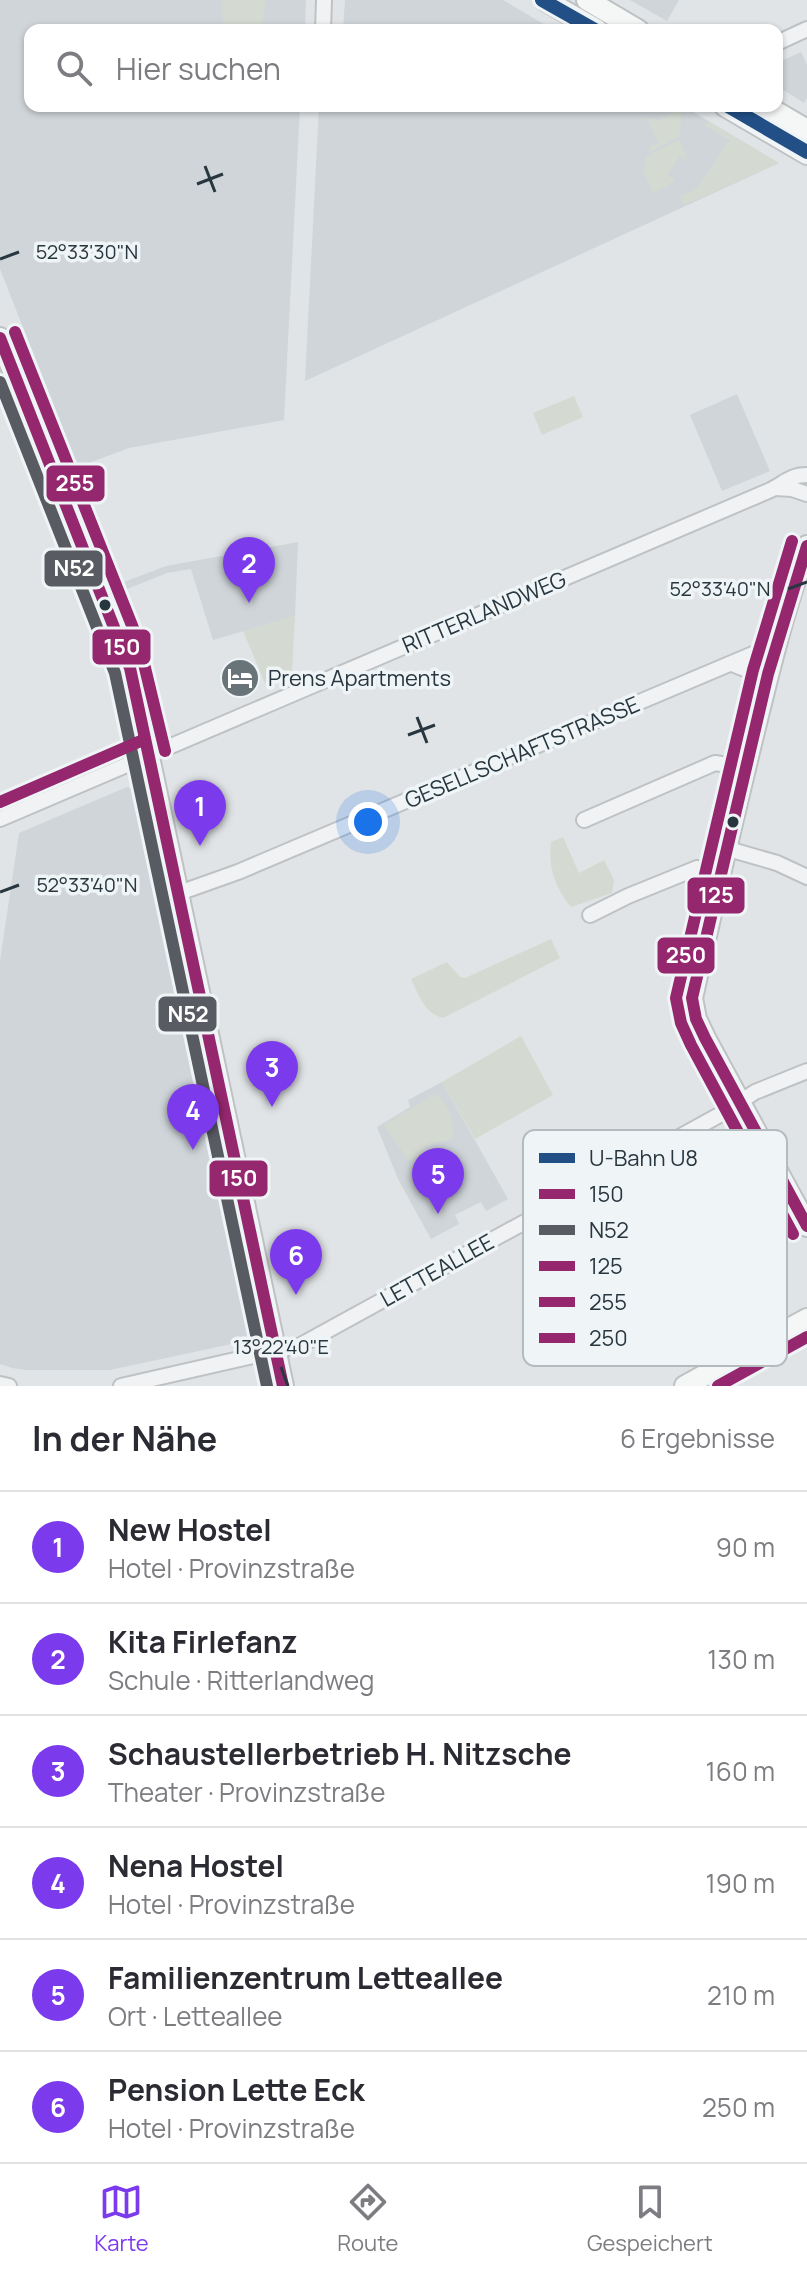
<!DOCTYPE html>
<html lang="de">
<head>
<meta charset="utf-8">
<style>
  :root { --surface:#fff; --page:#f2f2f3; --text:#2b2b33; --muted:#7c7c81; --line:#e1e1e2; --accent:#7c3aed }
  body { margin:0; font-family:Manrope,sans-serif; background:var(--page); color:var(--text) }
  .you { position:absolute; left:368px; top:822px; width:28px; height:28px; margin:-20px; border:6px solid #fff; border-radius:50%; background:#1a73e8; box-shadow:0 0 0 12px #1a73e833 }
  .badge { display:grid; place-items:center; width:52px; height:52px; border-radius:50%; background:var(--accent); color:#fff; font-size:26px; font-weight:700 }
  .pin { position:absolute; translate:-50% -66px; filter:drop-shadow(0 2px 4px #0008) }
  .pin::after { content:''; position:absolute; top:42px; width:28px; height:24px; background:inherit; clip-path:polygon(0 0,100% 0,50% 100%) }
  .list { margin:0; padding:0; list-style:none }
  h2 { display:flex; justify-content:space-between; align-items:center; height:104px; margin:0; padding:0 32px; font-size:34px }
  h2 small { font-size:26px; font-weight:400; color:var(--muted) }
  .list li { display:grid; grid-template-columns:52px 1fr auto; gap:24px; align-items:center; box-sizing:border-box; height:112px; padding:0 32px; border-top:2px solid var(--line) }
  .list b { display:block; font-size:30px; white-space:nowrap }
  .list p { margin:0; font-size:26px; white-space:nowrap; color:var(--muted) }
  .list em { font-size:26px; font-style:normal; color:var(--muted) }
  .icon { flex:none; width:44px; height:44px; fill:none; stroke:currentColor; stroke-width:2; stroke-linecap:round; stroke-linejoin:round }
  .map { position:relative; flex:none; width:807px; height:1386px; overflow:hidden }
  .search { position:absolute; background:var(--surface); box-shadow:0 2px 6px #0004; left:24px; right:24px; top:24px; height:88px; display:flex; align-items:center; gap:20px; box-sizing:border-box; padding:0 28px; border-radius:16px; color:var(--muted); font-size:30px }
  .sheet { height:776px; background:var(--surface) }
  nav { display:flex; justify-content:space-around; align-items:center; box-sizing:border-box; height:112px; border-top:2px solid var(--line); background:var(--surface); font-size:22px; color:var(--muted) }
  nav a { display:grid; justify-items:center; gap:4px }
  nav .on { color:var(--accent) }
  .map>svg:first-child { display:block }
  .built { fill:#cfd5d9 }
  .green { fill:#d4dad1 }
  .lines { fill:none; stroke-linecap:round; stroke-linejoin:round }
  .street-casing { stroke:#bfc2c4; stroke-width:18 }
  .secondary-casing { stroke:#bfc2c4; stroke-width:24 }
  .street { stroke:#f1f2f3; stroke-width:14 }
  .secondary { stroke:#f5f6f6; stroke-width:20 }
  .bus-1-casing { stroke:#eff4f6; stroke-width:18 }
  .bus-2-casing { stroke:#eff4f6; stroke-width:18 }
  .bus-3-casing { stroke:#eff4f6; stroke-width:18 }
  .bus-4-casing { stroke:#eff4f6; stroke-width:18 }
  .bus-5-casing { stroke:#eff4f6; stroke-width:18 }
  .bus-1 { stroke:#95276e; stroke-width:12 }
  .bus-2 { stroke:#595b62; stroke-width:12 }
  .bus-3 { stroke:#95276e; stroke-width:12 }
  .bus-4 { stroke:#95276e; stroke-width:12 }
  .bus-5 { stroke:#95276e; stroke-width:12 }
  .metro-1-casing { stroke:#eff4f6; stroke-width:20 }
  .metro-1 { stroke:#224f86; stroke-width:14 }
  .ticks { fill:none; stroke:#28373f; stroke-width:3 }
  .bus-dot { fill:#28373f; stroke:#eff4f6; stroke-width:3 }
  .labels { text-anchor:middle; stroke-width:7; stroke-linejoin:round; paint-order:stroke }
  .street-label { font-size:22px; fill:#28373f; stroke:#eff4f6 }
  .poi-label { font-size:22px; fill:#28373f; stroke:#eff4f6; text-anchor:start }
  .key { fill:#eff4f6; stroke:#b3bbbf; stroke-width:2 }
  .key-label { font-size:22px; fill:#28373f }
  .ticks-label { font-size:20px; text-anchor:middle; fill:#28373f; stroke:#eff4f6; stroke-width:7; stroke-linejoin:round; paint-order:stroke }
  .line-badge { stroke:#eff4f6; stroke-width:3 }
  .badge-label { font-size:22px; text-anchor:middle; font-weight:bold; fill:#fff }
</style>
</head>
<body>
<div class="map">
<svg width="807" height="1386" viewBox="0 0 807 1386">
  <rect width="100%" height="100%" fill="#e1e4e6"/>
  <g class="built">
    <path d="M 0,0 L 306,0 L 305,30 L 30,30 L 30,106 L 300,106 L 284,420 L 129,448 L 78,467 L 0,269 Z"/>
    <path d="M 345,0 L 503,0 L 554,30 L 343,30 Z"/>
    <path d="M 630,0 L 679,0 L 667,21 Z"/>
    <path d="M 801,52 L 807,65 L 807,98 L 804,103 L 777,86 L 777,63 Z"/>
    <path d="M 319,106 L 683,106 L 779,163 L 305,381 Z"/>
    <path d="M 737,394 L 770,471 L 722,491 L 690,415 Z"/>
    <path d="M 298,542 L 295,616 L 213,640 L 191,569 L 167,573 L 127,589 L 124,582 L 166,566 Z"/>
    <path d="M 127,787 L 139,792 L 255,1339 L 110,1370 L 26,1370 L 12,1368 L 0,1364 L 0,961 L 19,833 Z"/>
    <path d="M 442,1082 L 508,1199 L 486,1211 L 481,1202 L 455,1215 L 459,1224 L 431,1239 L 398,1179 L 377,1127 L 410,1107 L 408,1100 Z"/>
  </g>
  <g class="green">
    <path d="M 222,0 L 265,0 L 263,25 L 282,27 L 282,30 L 223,30 Z"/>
    <path d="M 678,111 L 681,114 L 680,136 L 648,153 L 650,147 L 658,143 L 646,117 L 657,120 Z"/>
    <path d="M 709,122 L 779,163 L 684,205 L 680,196 L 697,189 L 729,140 L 702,124 Z"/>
    <path d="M 680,139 L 688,161 L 680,156 L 668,175 L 676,181 L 653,193 L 643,171 L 646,157 Z"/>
    <path d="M 574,396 L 583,417 L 542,435 L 533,413 Z"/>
    <path d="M 295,616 L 292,672 L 265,683 L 243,631 Z"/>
    <path d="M 563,837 L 579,873 L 604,860 L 614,880 L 612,893 L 571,907 C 555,887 548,868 551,842 Z"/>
    <path d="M 551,939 L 560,958 L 443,1018 C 424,1013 419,995 411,979 L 447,962 L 460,977 L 465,978 Z"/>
    <path d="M 521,1036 L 553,1095 L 475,1139 L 442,1082 Z"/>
    <path d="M 435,1094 C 448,1101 453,1122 454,1136 C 445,1145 439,1140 429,1145 C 419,1149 419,1159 408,1160 L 384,1125 Z"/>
  </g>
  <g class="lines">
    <defs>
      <g id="street">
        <path d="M 323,30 L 324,0"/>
        <path d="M 777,43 L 807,29"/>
        <path d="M 775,488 L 792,489 L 807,494"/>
        <path d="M 732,664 L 767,678"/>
        <path d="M 0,819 L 766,492 C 782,486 788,475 807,475"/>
        <path d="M 584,820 L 715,763 L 745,768"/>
        <path d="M 725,848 L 777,863 L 807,877"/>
        <path d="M 179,893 L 238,872 L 760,651 L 773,654"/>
        <path d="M 590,915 L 628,896 L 697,868 L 719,870"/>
        <path d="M 0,1384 L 9,1386"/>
        <path d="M 121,1386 L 301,1345 L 723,1113 L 755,1092 L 807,1071"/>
      </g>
      <g id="secondary">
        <path d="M 545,0 L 597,30"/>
        <path d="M 587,0 L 638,30"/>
        <path d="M 725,106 L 807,154"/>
        <path d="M 766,106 L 807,130"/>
        <path d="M 0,338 L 130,668 L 283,1386"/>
        <path d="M 807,546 C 782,613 766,683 749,752 C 729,834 710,916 692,998 L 696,1019 L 705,1038 L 807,1226"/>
        <path d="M 685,1386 L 807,1319"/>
      </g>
    </defs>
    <use href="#street" class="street-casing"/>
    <use href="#secondary" class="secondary-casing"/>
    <use href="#street" class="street"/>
    <use href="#secondary" class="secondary"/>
    <defs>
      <path id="bus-1" d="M 0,338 L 130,668 L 283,1386"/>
      <path id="bus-2" d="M 0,382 L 115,673 L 267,1386"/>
      <g id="bus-3">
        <path d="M 545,0 L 597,30"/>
        <path d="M 725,106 L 807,154"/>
        <path d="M 807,546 L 768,674 L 692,998 L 696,1019 L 705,1038 L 807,1226"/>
      </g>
      <g id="bus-4">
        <path d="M 15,332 L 139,643 L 165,751"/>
        <path d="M 0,802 L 143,740"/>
      </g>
      <g id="bus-5">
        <path d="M 792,541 L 753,670 L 676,998 L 681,1023 L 691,1045 L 793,1234"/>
        <path d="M 718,1386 L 807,1337"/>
      </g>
    </defs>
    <use href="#bus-1" class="bus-1-casing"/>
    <use href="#bus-2" class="bus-2-casing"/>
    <use href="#bus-3" class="bus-3-casing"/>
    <use href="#bus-4" class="bus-4-casing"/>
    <use href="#bus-5" class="bus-5-casing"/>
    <use href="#bus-1" class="bus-1"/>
    <use href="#bus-2" class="bus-2"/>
    <use href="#bus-3" class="bus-3"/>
    <use href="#bus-4" class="bus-4"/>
    <use href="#bus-5" class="bus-5"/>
    <defs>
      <g id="metro-1">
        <path d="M 542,0 L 595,30"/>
        <path d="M 728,106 L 807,152"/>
      </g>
    </defs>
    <use href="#metro-1" class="metro-1-casing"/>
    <use href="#metro-1" class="metro-1"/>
  </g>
  <path class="ticks" d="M 205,166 L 215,192M 197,184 L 223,174M 0,259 L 19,252M 788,589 L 807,582M 417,717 L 427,743M 408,735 L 435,725M 0,892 L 19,885M 281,1367 L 288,1386"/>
  <defs>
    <symbol id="hotel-disc" viewBox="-11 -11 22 22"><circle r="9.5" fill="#697479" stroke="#eff4f6"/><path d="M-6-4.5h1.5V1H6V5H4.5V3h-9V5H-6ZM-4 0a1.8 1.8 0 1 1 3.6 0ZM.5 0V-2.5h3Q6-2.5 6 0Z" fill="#fff"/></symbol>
  </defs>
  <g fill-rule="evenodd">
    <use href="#hotel-disc" x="218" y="656" width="44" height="44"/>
  </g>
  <g class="bus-dot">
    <circle cx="105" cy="605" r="7"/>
    <circle cx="733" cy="822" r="7"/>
  </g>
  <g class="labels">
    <g class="street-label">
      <text transform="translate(484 612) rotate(-23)" y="8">RITTERLANDWEG</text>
      <text transform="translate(522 752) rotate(-23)" y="8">GESELLSCHAFTSTRASSE</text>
      <text transform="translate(437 1270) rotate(-29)" y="8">LETTEALLEE</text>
    </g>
    <g class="poi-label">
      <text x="268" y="686">Prens Apartments</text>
    </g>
  </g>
  <rect x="523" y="1130" width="264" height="236" rx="12" class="key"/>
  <rect x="539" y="1153" width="36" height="10" fill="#224f86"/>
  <rect x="539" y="1189" width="36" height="10" fill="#95276e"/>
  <rect x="539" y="1225" width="36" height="10" fill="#595b62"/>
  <rect x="539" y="1261" width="36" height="10" fill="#95276e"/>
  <rect x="539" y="1297" width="36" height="10" fill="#95276e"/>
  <rect x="539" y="1333" width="36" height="10" fill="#95276e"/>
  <g class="key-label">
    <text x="589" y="1166">U-Bahn U8</text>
    <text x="589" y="1202">150</text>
    <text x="589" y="1238">N52</text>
    <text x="589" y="1274">125</text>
    <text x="589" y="1310">255</text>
    <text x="589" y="1346">250</text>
  </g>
  <g class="ticks-label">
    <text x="87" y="259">52°33'30"N</text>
    <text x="720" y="596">52°33'40"N</text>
    <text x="87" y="892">52°33'40"N</text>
    <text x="281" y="1354">13°22'40"E</text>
  </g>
  <g class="line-badge">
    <rect x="45" y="464" width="61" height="39" rx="8" fill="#95276e"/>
    <rect x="43" y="549" width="61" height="39" rx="8" fill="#595b62"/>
    <rect x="91" y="628" width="61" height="38" rx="8" fill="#95276e"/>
    <rect x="686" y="876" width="60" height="39" rx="8" fill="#95276e"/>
    <rect x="656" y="936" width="60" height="39" rx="8" fill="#95276e"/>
    <rect x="157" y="995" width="61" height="38" rx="8" fill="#595b62"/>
    <rect x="208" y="1159" width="61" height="39" rx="8" fill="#95276e"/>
  </g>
  <g class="badge-label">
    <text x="75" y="491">255</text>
    <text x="74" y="576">N52</text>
    <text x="122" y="655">150</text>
    <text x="716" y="903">125</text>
    <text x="686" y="963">250</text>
    <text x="188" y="1022">N52</text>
    <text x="239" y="1186">150</text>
  </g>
</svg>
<div class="you"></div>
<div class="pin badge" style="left:200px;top:846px">1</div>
<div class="pin badge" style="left:249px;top:603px">2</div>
<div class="pin badge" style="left:272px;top:1107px">3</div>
<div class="pin badge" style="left:193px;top:1150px">4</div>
<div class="pin badge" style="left:438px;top:1214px">5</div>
<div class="pin badge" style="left:296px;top:1295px">6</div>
<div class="search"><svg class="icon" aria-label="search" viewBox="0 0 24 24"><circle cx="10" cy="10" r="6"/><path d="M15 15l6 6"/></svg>Hier suchen</div>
</div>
<section class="sheet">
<h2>In der Nähe<small>6 Ergebnisse</small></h2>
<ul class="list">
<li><span class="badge">1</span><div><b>New Hostel</b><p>Hotel · Provinzstraße</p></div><em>90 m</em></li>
<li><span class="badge">2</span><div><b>Kita Firlefanz</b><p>Schule · Ritterlandweg</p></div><em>130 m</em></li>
<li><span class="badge">3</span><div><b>Schaustellerbetrieb H. Nitzsche</b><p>Theater · Provinzstraße</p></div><em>160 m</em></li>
<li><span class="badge">4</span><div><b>Nena Hostel</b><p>Hotel · Provinzstraße</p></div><em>190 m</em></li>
<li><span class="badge">5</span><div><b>Familienzentrum Letteallee</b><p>Ort · Letteallee</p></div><em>210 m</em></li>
<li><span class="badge">6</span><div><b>Pension Lette Eck</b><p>Hotel · Provinzstraße</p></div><em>250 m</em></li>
</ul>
</section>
<nav>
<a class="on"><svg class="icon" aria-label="map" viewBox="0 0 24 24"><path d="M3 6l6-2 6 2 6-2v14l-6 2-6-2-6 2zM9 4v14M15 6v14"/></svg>Karte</a>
<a><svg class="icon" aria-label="directions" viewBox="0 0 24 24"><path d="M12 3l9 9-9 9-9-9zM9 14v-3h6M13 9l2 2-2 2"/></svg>Route</a>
<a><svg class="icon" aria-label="saved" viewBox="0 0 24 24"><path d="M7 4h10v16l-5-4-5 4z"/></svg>Gespeichert</a>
</nav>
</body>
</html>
